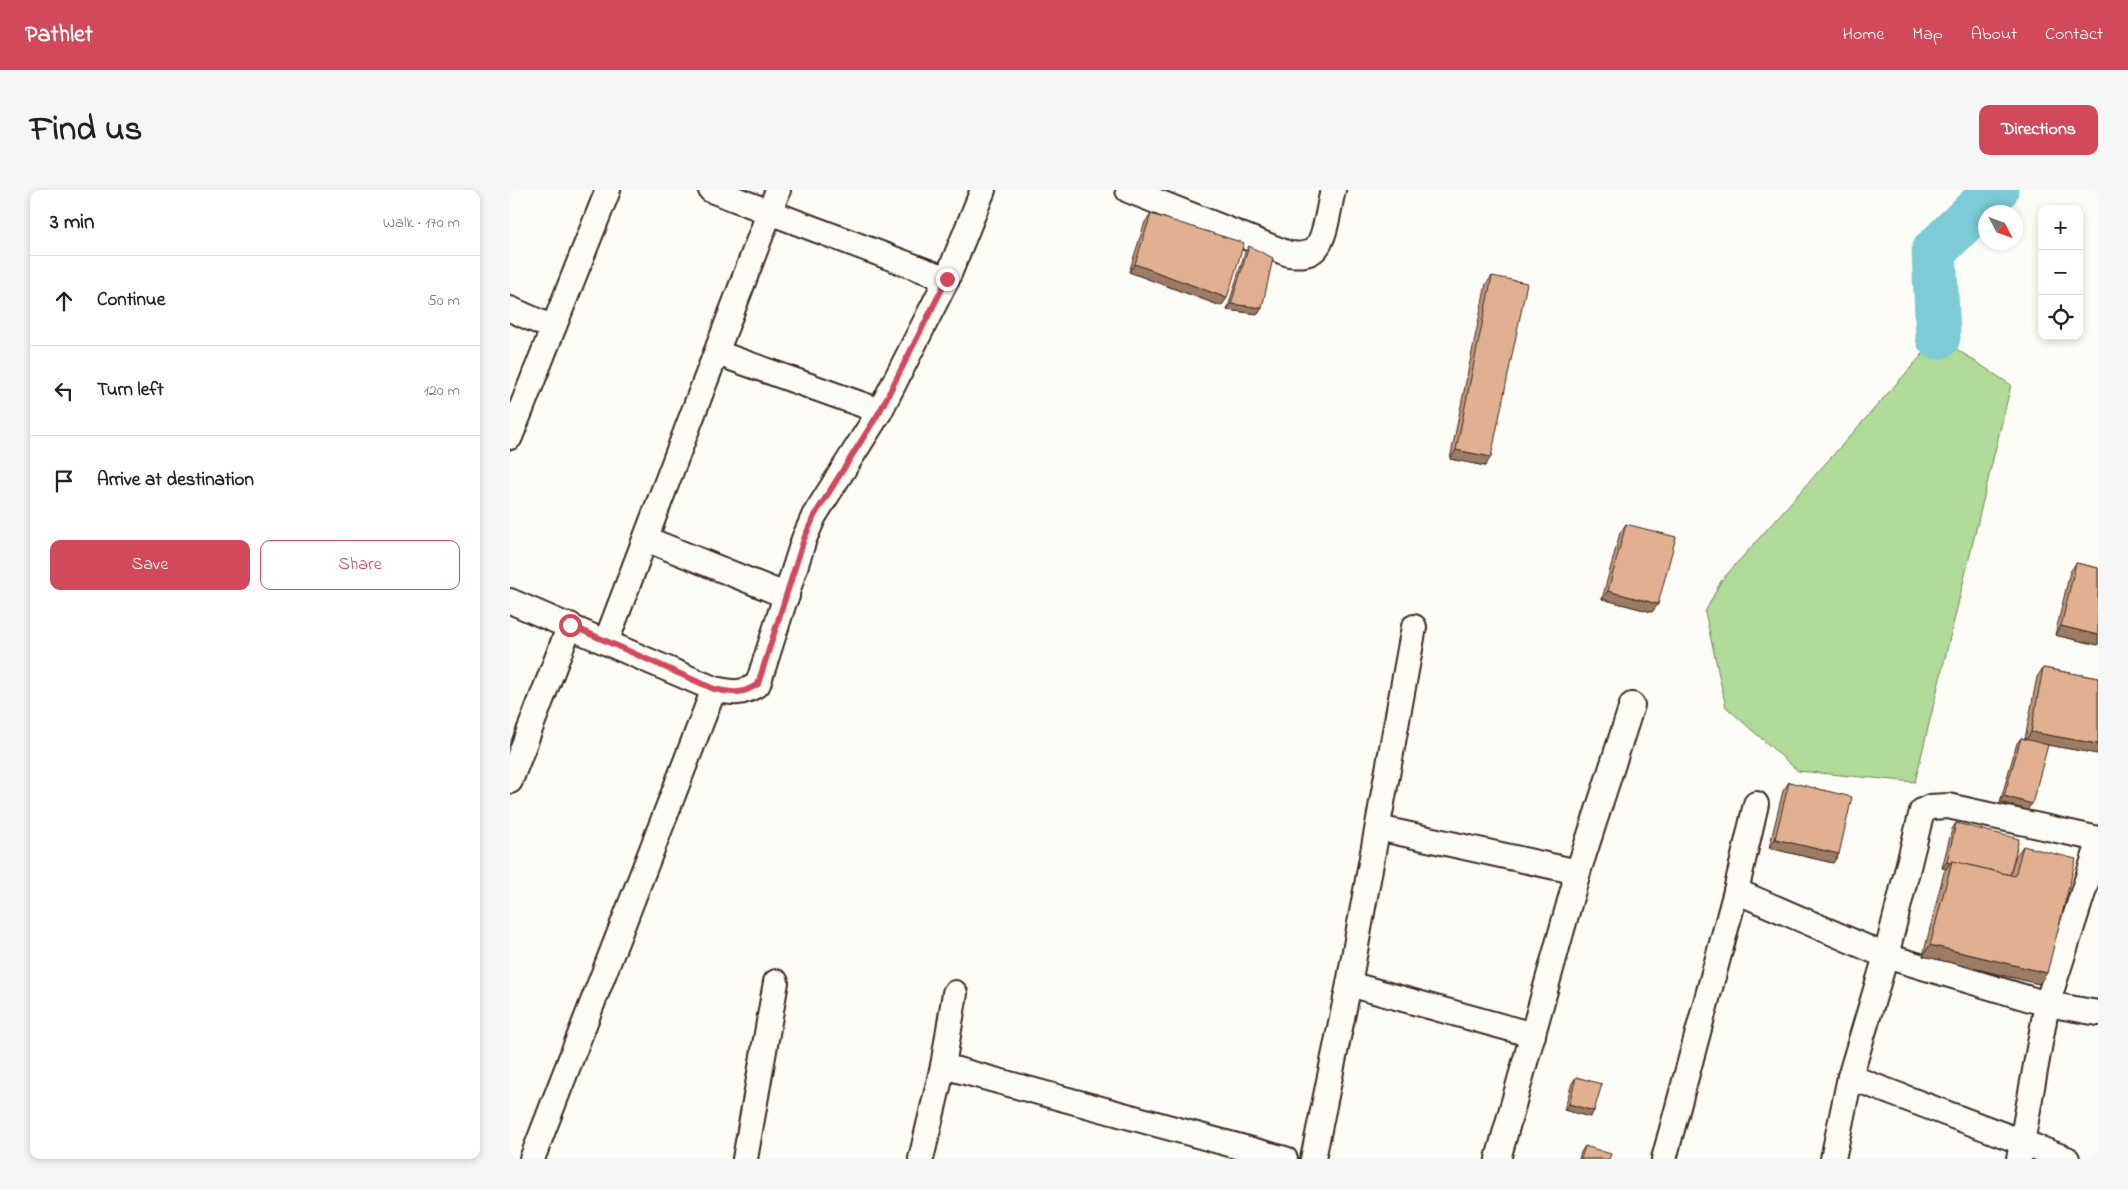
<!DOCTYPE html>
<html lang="en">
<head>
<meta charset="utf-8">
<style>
  :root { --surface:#fff; --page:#f6f6f6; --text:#222; --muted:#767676; --line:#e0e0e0; --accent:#d1495b }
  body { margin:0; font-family:"Indie Flower",sans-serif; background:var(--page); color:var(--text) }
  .controls { position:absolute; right:15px; top:15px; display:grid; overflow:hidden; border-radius:10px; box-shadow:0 2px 8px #0003 }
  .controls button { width:45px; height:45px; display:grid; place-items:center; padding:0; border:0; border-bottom:1px solid var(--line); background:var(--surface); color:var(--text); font:25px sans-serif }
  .compass { position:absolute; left:1468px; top:15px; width:45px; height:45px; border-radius:50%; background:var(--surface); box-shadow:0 2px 8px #0003; rotate:131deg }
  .stop { position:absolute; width:15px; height:15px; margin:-11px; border:4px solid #d1495b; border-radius:50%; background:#fff }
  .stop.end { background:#d1495b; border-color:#fff; box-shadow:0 1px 5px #0008 }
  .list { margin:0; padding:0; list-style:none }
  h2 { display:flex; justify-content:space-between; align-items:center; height:65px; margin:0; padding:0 20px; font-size:21px }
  h2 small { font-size:16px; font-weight:400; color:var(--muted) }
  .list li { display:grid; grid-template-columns:32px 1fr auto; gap:15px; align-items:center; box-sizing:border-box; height:90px; padding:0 20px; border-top:1px solid var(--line) }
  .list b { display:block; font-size:19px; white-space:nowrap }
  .list em { font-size:16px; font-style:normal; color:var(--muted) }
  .actions { display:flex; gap:10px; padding:15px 20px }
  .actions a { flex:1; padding:11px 0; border:1px solid var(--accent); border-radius:10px; text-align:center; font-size:18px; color:var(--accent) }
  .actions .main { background:var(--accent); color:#fff }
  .icon { flex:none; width:28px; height:28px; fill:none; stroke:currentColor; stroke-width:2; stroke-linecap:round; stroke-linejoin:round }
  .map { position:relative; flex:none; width:1588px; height:969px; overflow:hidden; border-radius:10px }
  header { display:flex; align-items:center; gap:30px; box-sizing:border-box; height:70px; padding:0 25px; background:var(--accent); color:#fff }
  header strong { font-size:24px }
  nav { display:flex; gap:28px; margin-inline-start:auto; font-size:18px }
  .intro { display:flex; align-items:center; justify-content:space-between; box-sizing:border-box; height:120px; padding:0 30px }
  h1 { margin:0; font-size:35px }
  .button { padding:12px 22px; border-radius:10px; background:var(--accent); color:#fff; font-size:18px; font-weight:700 }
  main { display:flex; gap:30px; padding:0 30px }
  aside { flex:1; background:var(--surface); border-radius:10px; box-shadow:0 2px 8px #0003 }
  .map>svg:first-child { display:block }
  .green { fill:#afda98; stroke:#75825b }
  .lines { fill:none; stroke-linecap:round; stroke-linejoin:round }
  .river { stroke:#7bcbd6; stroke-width:45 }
  .minor-casing { stroke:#3b2a1e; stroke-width:28 }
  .minor { stroke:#fdfcf7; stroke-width:24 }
  .wall { fill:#c1977d; stroke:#3b2a1e }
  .shaded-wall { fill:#9d7b66; stroke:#3b2a1e }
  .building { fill:#e0b091; stroke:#3b2a1e }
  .route { stroke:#d1495b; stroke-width:6 }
</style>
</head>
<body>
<header>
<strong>Pathlet</strong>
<nav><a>Home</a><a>Map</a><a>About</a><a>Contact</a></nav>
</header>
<div class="intro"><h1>Find us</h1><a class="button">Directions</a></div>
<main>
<aside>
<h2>3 min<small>Walk · 170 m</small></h2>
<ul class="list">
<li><svg class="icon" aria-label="ahead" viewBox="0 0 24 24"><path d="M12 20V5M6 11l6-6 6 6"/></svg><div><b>Continue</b></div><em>50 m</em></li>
<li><svg class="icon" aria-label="left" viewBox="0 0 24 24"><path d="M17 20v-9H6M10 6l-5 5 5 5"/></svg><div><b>Turn left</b></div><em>120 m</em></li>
<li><svg class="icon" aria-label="arrive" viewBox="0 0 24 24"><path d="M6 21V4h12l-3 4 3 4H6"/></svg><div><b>Arrive at destination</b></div></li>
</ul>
<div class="actions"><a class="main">Save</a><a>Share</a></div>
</aside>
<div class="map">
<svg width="1588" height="969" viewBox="0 0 1588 969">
  <rect width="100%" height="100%" fill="#fdfcf7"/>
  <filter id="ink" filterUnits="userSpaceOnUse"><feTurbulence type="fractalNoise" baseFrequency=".02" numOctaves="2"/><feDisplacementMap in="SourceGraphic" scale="10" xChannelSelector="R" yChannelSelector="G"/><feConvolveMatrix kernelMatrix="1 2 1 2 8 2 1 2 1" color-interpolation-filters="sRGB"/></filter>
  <g filter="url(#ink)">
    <path class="green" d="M 1428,147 L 1501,195 L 1405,592 L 1288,581 L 1216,517 L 1195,422 L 1211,391 Z"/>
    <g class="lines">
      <path class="river" d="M 1428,147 L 1424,61 L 1486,0"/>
      <defs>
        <g id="minor">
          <path d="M 201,0 L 437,89"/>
          <path d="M 618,0 L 779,64 C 788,65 799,66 806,58 C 816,47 819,15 823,0"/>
          <path d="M 0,119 L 43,138"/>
          <path d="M 207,163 L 370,221"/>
          <path d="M 0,247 L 98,0"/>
          <path d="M 136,349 L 277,406"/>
          <path d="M 0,411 L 204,499 C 224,503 231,505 248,494 L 294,349 L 304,326 L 370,221 L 437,89 L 473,0"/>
          <path d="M 96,452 L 268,0"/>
          <path d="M 0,591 L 60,435"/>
          <path d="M 868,638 L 1068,682"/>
          <path d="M 1226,701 L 1376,766 L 1537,814 L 1588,823"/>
          <path d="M 839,794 L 1023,845"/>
          <path d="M 433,876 L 775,969"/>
          <path d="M 1340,887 L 1557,969"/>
          <path d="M 22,969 L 204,499"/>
          <path d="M 235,969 L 266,792"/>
          <path d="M 411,969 L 433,876 L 445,803"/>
          <path d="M 803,969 L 839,794 L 904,437"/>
          <path d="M 988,969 L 1068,682 L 1122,515"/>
          <path d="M 1154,969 L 1226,701 L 1246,614"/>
          <path d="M 1323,969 L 1340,887 L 1376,766 L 1412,621 L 1420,617 L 1438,616 L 1588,649"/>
          <path d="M 1509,969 L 1537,814 L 1588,656"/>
        </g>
      </defs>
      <use href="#minor" class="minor-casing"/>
      <use href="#minor" class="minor"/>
    </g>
    <g class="wall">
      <path d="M 641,24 L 717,108 L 711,116 L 619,82 L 635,32 Z"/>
      <path d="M 739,56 L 752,118 L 748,124 L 717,120 L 735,62 Z"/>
      <path d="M 982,86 L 975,276 L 940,269 L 976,94 Z"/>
      <path d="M 1116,334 L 1148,414 L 1142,422 L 1092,409 L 1110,343 Z"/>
      <path d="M 1566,373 L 1588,378 L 1588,455 L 1545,445 L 1560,382 Z"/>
      <path d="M 1533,478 L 1588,488 L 1588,564 L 1533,554 L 1517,620 L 1490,612 L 1507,553 L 1511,548 L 1515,549 L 1527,487 Z"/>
      <path d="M 1279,592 L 1329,664 L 1323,673 L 1259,658 L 1273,601 Z"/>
      <path d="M 1446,633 L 1500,685 L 1505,667 L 1513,656 L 1529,794 L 1413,766 L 1434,682 L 1436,679 L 1432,678 L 1442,639 Z"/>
      <path d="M 1066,887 L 1084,921 L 1080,927 L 1054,920 L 1062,893 Z"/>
      <path d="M 1075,956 L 1099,969 L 1069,969 L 1071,962 Z"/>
    </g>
    <g class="shaded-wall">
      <path d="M 625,74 L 717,108 L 711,116 L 619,82 Z"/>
      <path d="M 721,114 L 752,118 L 748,124 L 717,120 Z"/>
      <path d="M 946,260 L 981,267 L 975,276 L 940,269 Z"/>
      <path d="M 1098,401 L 1148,414 L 1142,422 L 1092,409 Z"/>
      <path d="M 1551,436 L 1588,445 L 1588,455 L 1545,445 Z"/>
      <path d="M 1521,542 L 1588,554 L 1588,564 L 1515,551 Z"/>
      <path d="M 1494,606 L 1522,614 L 1517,620 L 1490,612 Z"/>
      <path d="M 1265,649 L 1329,664 L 1323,673 L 1259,658 Z"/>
      <path d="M 1437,672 L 1440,673 L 1436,679 L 1432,678 Z"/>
      <path d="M 1420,755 L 1537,783 L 1529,794 L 1413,766 Z"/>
      <path d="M 1059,914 L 1084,921 L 1080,927 L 1054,920 Z"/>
    </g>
    <g class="building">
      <path d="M 641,24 L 734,53 L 717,108 L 625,74 Z"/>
      <path d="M 739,56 L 763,68 L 752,118 L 721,114 Z"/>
      <path d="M 982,86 L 1017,93 L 981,267 L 946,260 Z"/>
      <path d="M 1116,334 L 1166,347 L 1148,414 L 1098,401 Z"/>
      <path d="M 1566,373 L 1588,378 L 1588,445 L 1551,436 Z"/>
      <path d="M 1533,478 L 1588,488 L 1588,554 L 1521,542 Z"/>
      <path d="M 1511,548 L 1538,555 L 1522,614 L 1494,606 Z"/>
      <path d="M 1279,592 L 1342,607 L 1329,664 L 1265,649 Z"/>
      <path d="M 1446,633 L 1509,649 L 1500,685 L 1442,671 L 1440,673 L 1437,672 Z"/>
      <path d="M 1513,656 L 1566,669 L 1537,783 L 1420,755 L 1442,671 L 1505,686 Z"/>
      <path d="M 1066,887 L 1092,894 L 1084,921 L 1059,914 Z"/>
      <path d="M 1075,956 L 1101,964 L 1099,969 L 1071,969 Z"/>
    </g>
  </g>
  <g class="lines" filter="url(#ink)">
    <path class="route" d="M 60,435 L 204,499 C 224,503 231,505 248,494 L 294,349 L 304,326 L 370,221 L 437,89"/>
  </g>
</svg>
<div class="controls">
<button>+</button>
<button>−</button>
<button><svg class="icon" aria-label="locate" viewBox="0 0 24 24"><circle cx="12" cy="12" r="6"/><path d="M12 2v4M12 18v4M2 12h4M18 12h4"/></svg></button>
</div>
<svg class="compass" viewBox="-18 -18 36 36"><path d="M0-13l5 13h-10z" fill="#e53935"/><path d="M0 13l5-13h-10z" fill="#767676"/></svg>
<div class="stop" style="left:60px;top:435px"></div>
<div class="stop end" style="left:437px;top:89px"></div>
</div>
</main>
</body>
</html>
